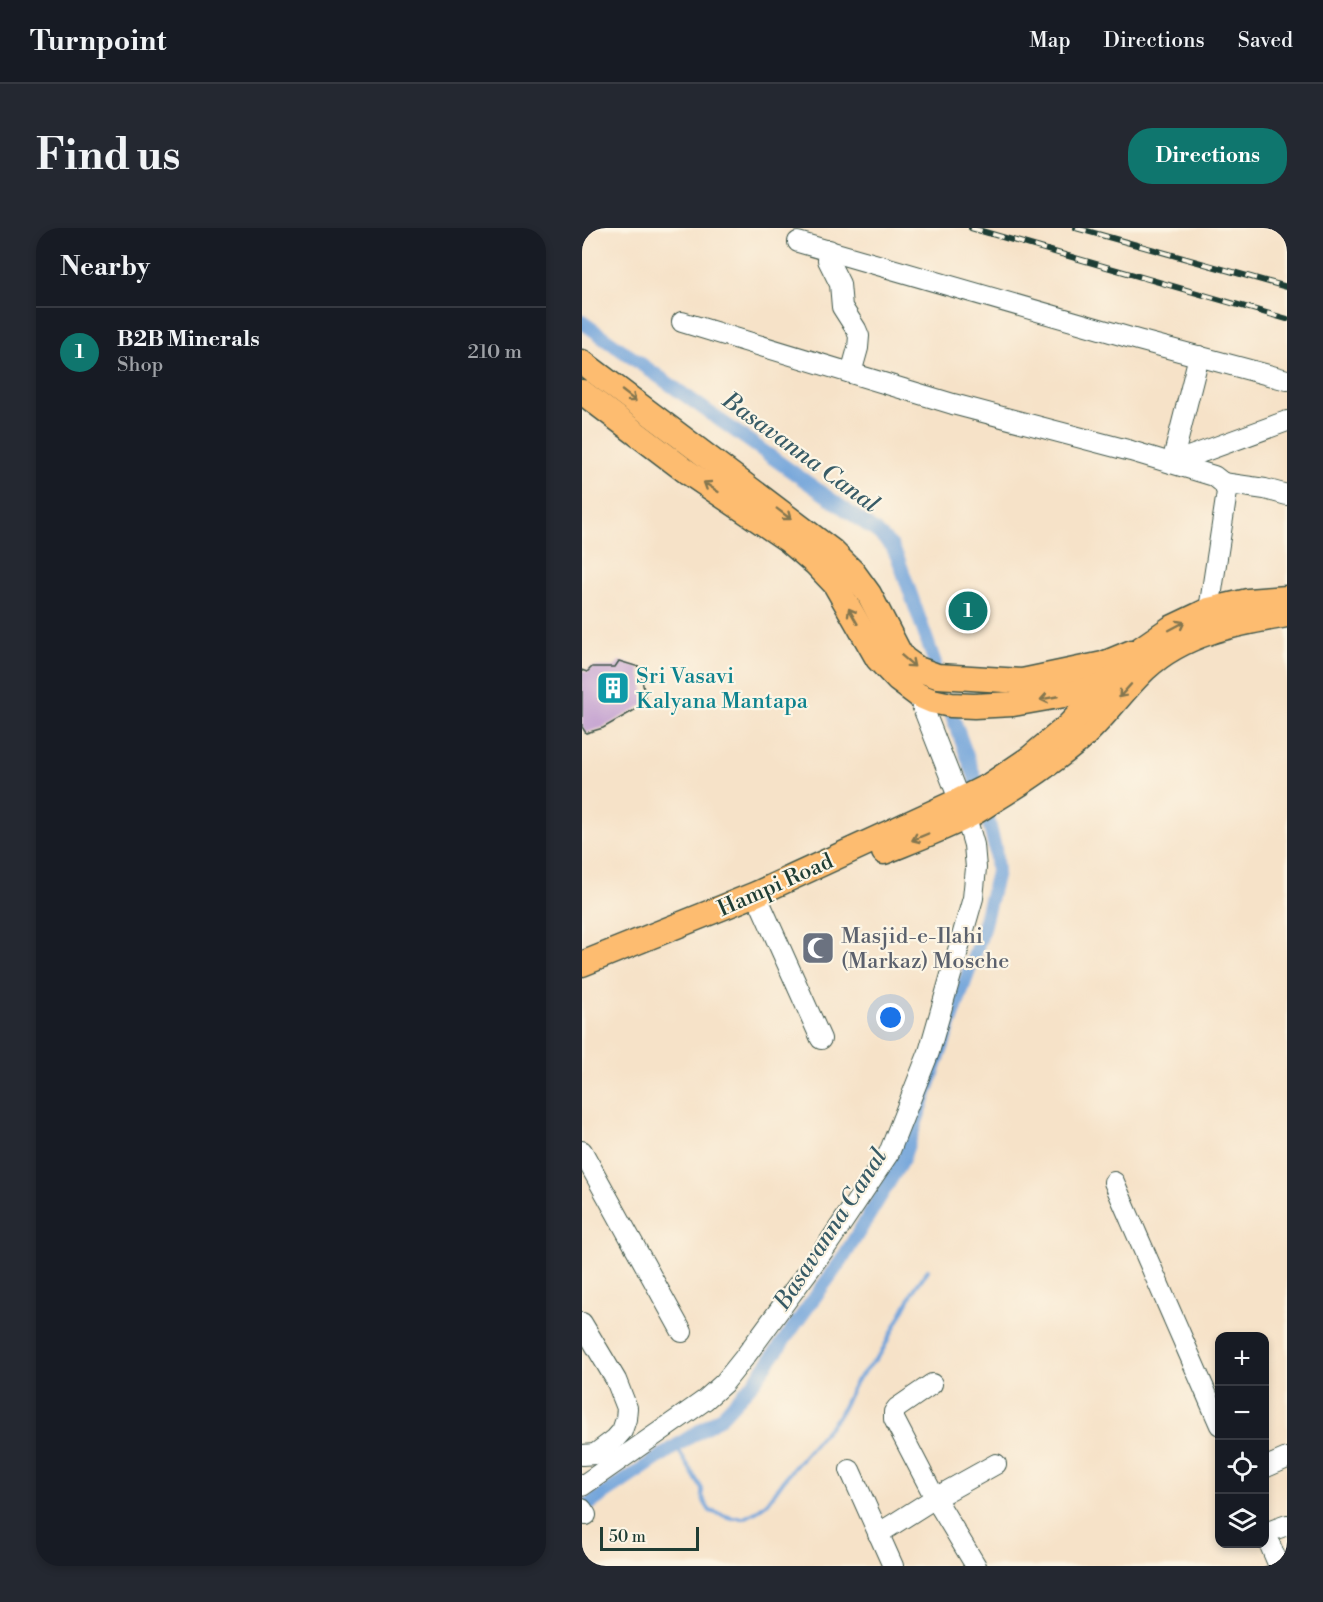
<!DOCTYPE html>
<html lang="en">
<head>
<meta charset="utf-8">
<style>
  :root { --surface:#171b24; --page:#242831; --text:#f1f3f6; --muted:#9ea1a6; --line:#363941; --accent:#0f766e }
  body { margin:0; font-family:"Libre Bodoni",serif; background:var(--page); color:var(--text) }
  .controls { position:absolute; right:18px; bottom:18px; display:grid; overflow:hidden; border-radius:12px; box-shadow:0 3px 9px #0003 }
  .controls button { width:54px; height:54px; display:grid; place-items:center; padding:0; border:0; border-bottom:2px solid var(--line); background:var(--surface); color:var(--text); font:30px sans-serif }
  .scale { position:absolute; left:18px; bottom:15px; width:99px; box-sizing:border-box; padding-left:6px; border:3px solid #1f3d34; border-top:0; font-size:16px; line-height:21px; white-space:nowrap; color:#1f3d34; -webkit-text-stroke:4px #fcf5e5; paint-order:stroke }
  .you { position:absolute; left:309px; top:790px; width:21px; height:21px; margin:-15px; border:4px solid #fff; border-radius:50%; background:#1a73e8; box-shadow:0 0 0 9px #1a73e833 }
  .badge { display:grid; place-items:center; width:39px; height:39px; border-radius:50%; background:var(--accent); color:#fff; font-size:20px; font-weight:700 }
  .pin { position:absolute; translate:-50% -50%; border:3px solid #fff; box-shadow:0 2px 6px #0006 }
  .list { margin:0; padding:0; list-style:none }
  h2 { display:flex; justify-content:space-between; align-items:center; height:78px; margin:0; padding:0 24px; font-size:26px }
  h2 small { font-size:20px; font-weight:400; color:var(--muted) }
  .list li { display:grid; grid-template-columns:39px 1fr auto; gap:18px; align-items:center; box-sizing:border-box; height:90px; padding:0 24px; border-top:2px solid var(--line) }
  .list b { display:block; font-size:22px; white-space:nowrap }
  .list p { margin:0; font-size:20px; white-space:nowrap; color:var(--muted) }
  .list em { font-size:20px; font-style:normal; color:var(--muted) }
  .icon { flex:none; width:33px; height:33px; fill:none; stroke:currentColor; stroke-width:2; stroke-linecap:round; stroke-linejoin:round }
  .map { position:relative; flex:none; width:705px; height:1338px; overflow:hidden; border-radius:24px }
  header { display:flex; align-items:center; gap:36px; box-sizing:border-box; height:84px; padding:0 30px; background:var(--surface); border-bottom:2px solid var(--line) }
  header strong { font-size:28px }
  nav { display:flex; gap:33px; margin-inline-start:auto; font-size:21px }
  .intro { display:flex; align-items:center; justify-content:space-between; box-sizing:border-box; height:144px; padding:0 36px }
  h1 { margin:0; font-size:42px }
  .button { padding:15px 27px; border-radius:24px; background:var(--accent); color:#fff; font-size:21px; font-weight:700 }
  main { display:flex; gap:36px; padding:0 36px }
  aside { flex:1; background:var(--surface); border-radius:24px; box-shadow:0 3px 9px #0003 }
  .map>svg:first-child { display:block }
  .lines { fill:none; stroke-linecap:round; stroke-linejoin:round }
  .stream { stroke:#6ea2da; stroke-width:4 }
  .canal { stroke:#6ea2da; stroke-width:14 }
  .building { fill:#bb94cd }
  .minor-casing { stroke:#3f564a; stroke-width:22 }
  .major-casing { stroke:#3f564a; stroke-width:27 }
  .minor { stroke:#fff; stroke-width:20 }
  .major { stroke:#fdbc70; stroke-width:24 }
  .rail-casing { stroke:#1f3d34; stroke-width:6 }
  .rail { stroke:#fcf5e5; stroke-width:4; stroke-dasharray:11; stroke-linecap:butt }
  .oneway { stroke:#83764f }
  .labels { text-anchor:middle; stroke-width:4.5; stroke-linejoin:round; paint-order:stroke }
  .culture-label { font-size:22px; fill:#0d838f; stroke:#fcf5e5; text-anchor:start }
  .street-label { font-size:22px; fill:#1f3d34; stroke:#fcf5e5 }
  .worship-label { font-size:22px; fill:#5b616d; stroke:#fcf5e5; text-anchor:start }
  .water-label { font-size:24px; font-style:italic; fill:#375b66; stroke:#fcf5e5 }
</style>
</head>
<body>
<header>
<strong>Turnpoint</strong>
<nav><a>Map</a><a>Directions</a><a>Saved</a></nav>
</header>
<div class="intro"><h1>Find us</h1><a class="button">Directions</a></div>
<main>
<aside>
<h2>Nearby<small></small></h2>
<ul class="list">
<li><span class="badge">1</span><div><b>B2B Minerals</b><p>Shop</p></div><em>210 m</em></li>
</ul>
</aside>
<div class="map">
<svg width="705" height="1338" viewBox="0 0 705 1338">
  <rect width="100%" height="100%" fill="#fcf5e5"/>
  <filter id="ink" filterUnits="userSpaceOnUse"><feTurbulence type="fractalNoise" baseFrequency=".0167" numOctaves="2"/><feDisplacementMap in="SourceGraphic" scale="12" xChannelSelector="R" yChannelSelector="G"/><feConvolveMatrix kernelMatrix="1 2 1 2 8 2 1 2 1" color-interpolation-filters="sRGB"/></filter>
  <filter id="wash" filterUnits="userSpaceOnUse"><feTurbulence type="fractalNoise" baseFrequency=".008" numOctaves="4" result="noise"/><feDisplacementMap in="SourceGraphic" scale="24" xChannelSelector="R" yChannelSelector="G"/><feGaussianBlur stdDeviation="1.35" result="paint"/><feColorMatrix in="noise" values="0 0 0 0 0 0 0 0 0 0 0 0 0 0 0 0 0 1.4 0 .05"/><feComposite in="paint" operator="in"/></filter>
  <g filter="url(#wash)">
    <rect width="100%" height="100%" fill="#f6e2c8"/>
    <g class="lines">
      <path class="stream" d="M 94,1218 L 120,1261 L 120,1267 L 123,1275 L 128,1283 L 150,1290 L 162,1290 L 174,1284 L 186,1274 L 204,1249 L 257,1187 L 274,1153 L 299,1125 L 333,1060 L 346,1042"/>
      <g class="canal">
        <path d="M 0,94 L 295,304 L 310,318 L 317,333 L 353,435"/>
        <path d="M 0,1281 L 94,1218 L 139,1189 L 172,1154 L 261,1030 L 321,931 L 399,708 L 415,644 L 413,620 L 407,595 L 396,558 L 370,487"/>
      </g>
    </g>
    <g id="blocks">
      <path class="building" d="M 37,433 L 57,439 L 65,475 L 21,500 L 4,505 L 0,499 L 0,442 L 5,444 L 10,439 L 33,439 Z"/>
    </g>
  </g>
  <g filter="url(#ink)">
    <use href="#blocks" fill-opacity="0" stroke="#3f564a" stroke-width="1.5"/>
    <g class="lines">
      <defs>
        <g id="minor">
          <path d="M 216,14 L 556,112 L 705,152"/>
          <path d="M 247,22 L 246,32 L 258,56 L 260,79 L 274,101 L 277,108 L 276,120 L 269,145"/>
          <path d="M 100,94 L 371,176 L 549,223 L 632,248 L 641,255 L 645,264 L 627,382"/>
          <path d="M 590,235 L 705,193"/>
          <path d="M 590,235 L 617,128"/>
          <path d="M 641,255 L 683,261 L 705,267"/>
          <path d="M 174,666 L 239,811"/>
          <path d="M 0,923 L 100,1104"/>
          <path d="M 532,954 L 638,1197"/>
          <path d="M 0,1095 L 34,1152 L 45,1180 L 44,1191 L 40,1203 L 33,1211 L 13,1226 L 0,1227"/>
          <path d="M 350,1156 L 315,1180 L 312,1184 L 312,1191 L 353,1270 L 394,1338"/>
          <path d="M 682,1240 L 705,1230"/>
          <path d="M 268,1242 L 311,1338"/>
          <path d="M 0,1258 L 106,1184 L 123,1172 L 142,1155 L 162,1130 L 246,1016 L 307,925 L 347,824 L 391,670 L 394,640 L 392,617 L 384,589 L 336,467"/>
          <path d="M 0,1281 L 4,1287"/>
          <path d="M 682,1303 L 697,1338"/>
          <path d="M 683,1305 L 705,1297"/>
          <path d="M 296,1306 L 353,1270 L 414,1236"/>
        </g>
        <g id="major">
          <path d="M 0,134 L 250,323 L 271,344 L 287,366 L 317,424 L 322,431 L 336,441 L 355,448 L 440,453 L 521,436 L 550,424"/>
          <path d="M 0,164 L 104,243 L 206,312 L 234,336 L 253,356 L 296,431 L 316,452 L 336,467 L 350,473 L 369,477 L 392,478 L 431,476 L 488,466 L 524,457"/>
          <path d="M 302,624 C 329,613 356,603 382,590 C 391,586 400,580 409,574 C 439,556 468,536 495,514 C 520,493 539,464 563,441 C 603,404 653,396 705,387"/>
          <path d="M 0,736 L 174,666 L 376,573 L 408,557 L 448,530 L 486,498 L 560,420 L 589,400 L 627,382 L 666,373 L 705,370"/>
        </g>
      </defs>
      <use href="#minor" class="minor-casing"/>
      <use href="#major" class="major-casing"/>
      <use href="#minor" class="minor"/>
      <use href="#major" class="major"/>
      <defs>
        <g id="rail">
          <path d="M 389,0 L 705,91"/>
          <path d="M 494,0 L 705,59"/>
        </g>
      </defs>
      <use href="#rail" class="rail-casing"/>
      <use href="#rail" class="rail"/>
    </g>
    <defs><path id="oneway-shaft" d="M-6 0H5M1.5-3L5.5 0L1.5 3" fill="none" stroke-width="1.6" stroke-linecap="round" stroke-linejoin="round" transform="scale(1.5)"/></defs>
    <g class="oneway">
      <use href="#oneway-shaft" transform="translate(47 168) rotate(38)"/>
      <use href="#oneway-shaft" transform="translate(129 259) rotate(-147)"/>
      <use href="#oneway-shaft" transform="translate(202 286) rotate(37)"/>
      <use href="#oneway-shaft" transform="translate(271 388) rotate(-120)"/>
      <use href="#oneway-shaft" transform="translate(595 398) rotate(-28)"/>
      <use href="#oneway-shaft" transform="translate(326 433) rotate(41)"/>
      <use href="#oneway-shaft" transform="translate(543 463) rotate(132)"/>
      <use href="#oneway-shaft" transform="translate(467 470) rotate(169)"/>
      <use href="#oneway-shaft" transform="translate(338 609) rotate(157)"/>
    </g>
  </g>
  <defs>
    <symbol id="building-square" viewBox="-11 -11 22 22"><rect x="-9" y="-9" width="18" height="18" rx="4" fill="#0f9aa8" stroke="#fcf5e5"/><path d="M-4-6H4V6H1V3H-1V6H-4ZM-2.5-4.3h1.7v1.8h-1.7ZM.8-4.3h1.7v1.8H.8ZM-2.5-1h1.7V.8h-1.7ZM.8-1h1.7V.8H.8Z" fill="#fff"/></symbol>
    <symbol id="mosque-square" viewBox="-11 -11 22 22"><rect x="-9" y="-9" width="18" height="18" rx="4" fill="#6b7280" stroke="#fcf5e5"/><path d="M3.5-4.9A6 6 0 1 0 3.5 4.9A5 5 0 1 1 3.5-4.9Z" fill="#fff"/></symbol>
  </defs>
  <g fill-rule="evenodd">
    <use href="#building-square" x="12" y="441" width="38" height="38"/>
    <use href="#mosque-square" x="217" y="701" width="38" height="38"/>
  </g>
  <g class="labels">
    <g class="culture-label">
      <text x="54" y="455">Sri Vasavi<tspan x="54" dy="25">Kalyana Mantapa</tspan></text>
    </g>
    <g class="street-label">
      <text transform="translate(193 656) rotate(-24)" y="8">Hampi Road</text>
    </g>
    <g class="worship-label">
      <text x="259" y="715">Masjid-e-Ilahi<tspan x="259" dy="25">(Markaz) Mosche</tspan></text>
    </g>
    <g class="water-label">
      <text transform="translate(219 224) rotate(36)" y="8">Basavanna Canal</text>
      <text transform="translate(248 1001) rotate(-57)" y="8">Basavanna Canal</text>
    </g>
  </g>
</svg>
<div class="controls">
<button>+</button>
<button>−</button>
<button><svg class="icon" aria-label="locate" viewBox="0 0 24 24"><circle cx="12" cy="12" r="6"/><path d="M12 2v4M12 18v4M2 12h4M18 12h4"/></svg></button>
<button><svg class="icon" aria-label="layers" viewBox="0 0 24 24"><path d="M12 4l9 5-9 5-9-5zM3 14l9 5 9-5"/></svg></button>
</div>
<div class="scale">50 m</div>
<div class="you"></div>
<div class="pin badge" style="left:386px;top:383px">1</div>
</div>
</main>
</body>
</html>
